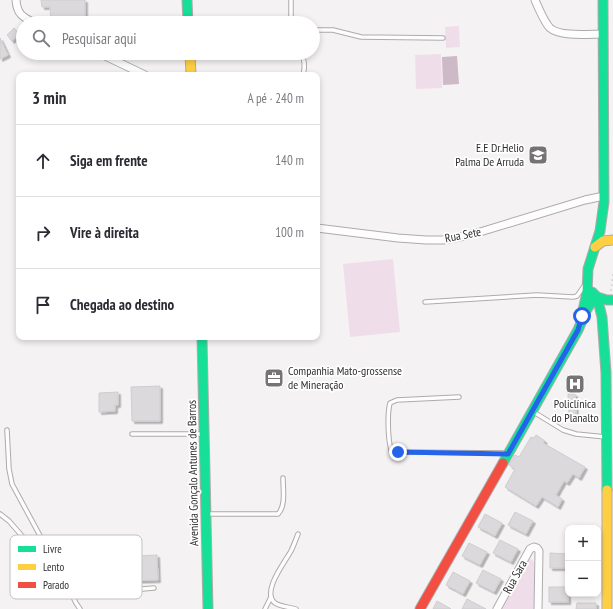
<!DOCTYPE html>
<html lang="pt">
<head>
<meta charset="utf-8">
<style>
  :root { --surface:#fff; --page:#f2f2f3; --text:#2b2b33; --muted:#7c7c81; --line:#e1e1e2 }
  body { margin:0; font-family:"PT Sans Narrow",sans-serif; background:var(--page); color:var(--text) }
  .controls { position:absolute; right:12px; bottom:12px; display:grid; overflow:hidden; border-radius:8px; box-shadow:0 2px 6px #0003 }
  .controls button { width:36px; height:36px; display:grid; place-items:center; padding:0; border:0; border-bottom:1px solid var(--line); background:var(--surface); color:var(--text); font:20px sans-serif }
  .stop { position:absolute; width:12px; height:12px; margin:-9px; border:3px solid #2563eb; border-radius:50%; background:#fff }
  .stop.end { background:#2563eb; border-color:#fff; box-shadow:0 1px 4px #0008 }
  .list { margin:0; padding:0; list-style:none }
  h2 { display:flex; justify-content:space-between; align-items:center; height:52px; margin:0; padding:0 16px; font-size:17px }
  h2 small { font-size:13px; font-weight:400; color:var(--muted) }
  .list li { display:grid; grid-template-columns:26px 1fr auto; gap:12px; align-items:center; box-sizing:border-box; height:72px; padding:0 16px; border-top:1px solid var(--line) }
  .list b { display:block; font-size:15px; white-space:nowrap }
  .list em { font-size:13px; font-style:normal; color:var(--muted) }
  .icon { flex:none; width:22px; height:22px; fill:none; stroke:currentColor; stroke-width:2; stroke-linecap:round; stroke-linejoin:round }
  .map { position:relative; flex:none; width:613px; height:609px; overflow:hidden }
  .search { position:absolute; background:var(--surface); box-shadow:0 2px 6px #0003; left:16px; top:16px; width:304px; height:44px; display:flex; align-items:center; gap:10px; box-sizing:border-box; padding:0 14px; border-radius:22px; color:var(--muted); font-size:15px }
  .panel { position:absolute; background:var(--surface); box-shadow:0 2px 6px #0003; left:16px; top:72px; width:304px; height:268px; border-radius:8px }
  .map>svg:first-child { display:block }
  .green { fill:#efdee9 }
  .water { fill:#ceb9c7 }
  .building { fill:#dbd9db; stroke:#cfcdcf; filter:url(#shadow) }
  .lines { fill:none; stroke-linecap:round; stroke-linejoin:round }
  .lane-casing { stroke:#aeabac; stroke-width:5.5 }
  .street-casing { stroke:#aeabac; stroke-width:9 }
  .fast-casing { stroke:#aeabac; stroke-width:11 }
  .slow-casing { stroke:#aeabac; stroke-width:11 }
  .jam-casing { stroke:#aeabac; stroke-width:11 }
  .path { stroke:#d3d3d3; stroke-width:1.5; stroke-dasharray:2 3; stroke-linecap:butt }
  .lane { stroke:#fefdfd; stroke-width:3.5 }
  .street { stroke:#fefdfd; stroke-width:7 }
  .fast { stroke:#16e098; stroke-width:9 }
  .slow { stroke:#ffcf43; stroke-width:9 }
  .jam { stroke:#f24e42; stroke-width:9 }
  .route { stroke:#2563eb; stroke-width:5 }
  .labels { text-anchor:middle; stroke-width:3.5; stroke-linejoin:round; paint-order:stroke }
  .poi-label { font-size:12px; fill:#302f30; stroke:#fff; text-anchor:end }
  .street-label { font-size:12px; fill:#302f30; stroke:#fff }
  .key { fill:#fff; stroke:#c1c1c1; stroke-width:1 }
  .key-label { font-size:11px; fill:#302f30 }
</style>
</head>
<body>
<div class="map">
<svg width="613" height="609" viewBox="0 0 613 609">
  <defs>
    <filter id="shadow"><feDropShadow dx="2.5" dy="2.5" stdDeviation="0" flood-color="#0004"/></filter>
  </defs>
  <rect width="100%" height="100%" fill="#f5f2f4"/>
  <g class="green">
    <path d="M 459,26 L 460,47 L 446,48 L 445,27 Z"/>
    <path d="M 441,54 L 442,88 L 416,89 L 415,55 Z"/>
    <path d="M 393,259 L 400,332 L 350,337 L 343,264 Z"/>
    <path d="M 531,559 L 533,560 L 534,563 L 535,609 L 502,609 L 528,561 Z"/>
  </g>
  <path class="water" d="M 457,56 L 459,84 L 443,85 L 442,57 Z"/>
  <g class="building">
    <path d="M 41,0 L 85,0 L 85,23 L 51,23 L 50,7 L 42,7 Z"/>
    <path d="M 14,28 L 20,34 L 12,41 L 7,35 Z"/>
    <path d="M 0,38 L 8,55 L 0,59 Z"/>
    <path d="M 160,386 L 160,421 L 132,421 L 131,387 Z"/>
    <path d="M 118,392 L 118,405 L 115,405 L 115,411 L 99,412 L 99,393 Z"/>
    <path d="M 568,394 L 575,394 L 576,416 L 569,416 Z"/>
    <path d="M 536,435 L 545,441 L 543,443 L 585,467 L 579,478 L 573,474 L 567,483 L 564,481 L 556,495 L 562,499 L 558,507 L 542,497 L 536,506 L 505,487 L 515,469 L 509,465 L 515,455 L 519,457 L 531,437 L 534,438 Z"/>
    <path d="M 515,512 L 533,521 L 526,534 L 508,525 Z"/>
    <path d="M 485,514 L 502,523 L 495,536 L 478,527 Z"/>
    <path d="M 500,540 L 518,549 L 511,562 L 493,553 Z"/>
    <path d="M 129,542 L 136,542 L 137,556 L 157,555 L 158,580 L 91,582 L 90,553 L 129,552 Z"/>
    <path d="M 469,543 L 487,552 L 480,565 L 462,556 Z"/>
    <path d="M 550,553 L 568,554 L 568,568 L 550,568 Z"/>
    <path d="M 483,570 L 501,579 L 494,592 L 476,583 Z"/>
    <path d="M 453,572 L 470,581 L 463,594 L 446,585 Z"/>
    <rect x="549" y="587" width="19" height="15"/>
    <path d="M 467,599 L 486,609 L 462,609 Z"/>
    <path d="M 437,601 L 451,609 L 433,609 Z"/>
    <path d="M 577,603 L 596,603 L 596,609 L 576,609 Z"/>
  </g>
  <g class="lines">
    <defs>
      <g id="lane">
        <path d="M 291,23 L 291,0"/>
        <path d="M 313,30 L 333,30 L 361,37 L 443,38"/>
        <path d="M 301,53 C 305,60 305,68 303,75"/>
        <path d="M 425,302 L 537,295 L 573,297 L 577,296 L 584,286"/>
        <path d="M 459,397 L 397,400 L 390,403 C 387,414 388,439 391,450 L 398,452 L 507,453"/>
        <path d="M 532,411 L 563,430 L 576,434 L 606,437"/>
        <path d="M 7,430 L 9,469 L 12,484 L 70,591 L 76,603 L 80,609"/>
        <path d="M 132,434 L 203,434"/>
        <path d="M 0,514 L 9,521 L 65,585"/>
        <path d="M 207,514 L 278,514 C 286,506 283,489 283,478"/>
        <path d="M 72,595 L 154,588"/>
        <path d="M 265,609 L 271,597"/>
        <path d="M 296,609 C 290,607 281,607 275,603 C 261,592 285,562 291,551 C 294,545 296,539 298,534"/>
      </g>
      <g id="street">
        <path d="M 16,0 C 17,14 22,17 35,23"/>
        <path d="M 535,0 C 538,7 545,23 550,28 C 560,37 589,34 603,34"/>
        <path d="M 99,53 L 145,75"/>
        <path d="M 317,228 L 398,238 L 426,240 L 443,240 L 460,237 L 480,232 L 585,200 L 604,196"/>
        <path d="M 497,609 L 530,549 L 534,547 L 537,548 L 539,551 L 538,609"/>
      </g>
      <g id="fast">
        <path d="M 187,0 L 188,23"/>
        <path d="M 592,292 L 597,297 L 602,317 L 606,373 L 607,490"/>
        <path d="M 597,297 L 607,300 L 613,300"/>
        <path d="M 583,310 L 587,293 L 588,269 L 600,231 L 604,202 L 603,0"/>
        <path d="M 202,337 L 208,609"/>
        <path d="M 503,463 L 578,330 L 586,311 L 595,296"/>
      </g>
      <g id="slow">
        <path d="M 190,53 L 191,75"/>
        <path d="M 595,247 L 603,241 L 613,240"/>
        <path d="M 607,490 L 607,609"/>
      </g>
      <path id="jam" d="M 420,609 L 503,463"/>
    </defs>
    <use href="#lane" class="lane-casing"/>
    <use href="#street" class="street-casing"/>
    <use href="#fast" class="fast-casing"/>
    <use href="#slow" class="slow-casing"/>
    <use href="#jam" class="jam-casing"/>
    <path class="path" d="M 611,291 L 613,273"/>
    <use href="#lane" class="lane"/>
    <use href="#street" class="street"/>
    <use href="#fast" class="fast"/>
    <use href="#slow" class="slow"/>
    <use href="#jam" class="jam"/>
  </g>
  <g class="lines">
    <path class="route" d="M 398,452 L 508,454 L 578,330 L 582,316"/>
  </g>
  <defs>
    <symbol id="school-square" viewBox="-11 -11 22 22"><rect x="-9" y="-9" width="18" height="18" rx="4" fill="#757375" stroke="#fff"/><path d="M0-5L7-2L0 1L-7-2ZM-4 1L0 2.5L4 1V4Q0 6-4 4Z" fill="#fff"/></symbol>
    <symbol id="office-square" viewBox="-11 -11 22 22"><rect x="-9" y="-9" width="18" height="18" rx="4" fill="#757375" stroke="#fff"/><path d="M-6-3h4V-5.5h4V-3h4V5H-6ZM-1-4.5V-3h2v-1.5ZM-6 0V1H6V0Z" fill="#fff"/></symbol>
    <symbol id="hospital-square" viewBox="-11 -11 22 22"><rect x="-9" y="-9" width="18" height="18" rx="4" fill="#757375" stroke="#fff"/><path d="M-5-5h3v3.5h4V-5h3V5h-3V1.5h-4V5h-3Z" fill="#fff"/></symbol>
  </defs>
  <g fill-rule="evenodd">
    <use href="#school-square" x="527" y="144" width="22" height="22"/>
    <use href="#office-square" x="263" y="367" width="22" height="22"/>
    <use href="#hospital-square" x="564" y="373" width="22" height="22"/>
  </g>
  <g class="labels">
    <g class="poi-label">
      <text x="524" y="152">E.E Dr.Helio<tspan x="524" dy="14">Palma De Arruda</tspan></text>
      <text x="288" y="375" text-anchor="start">Companhia Mato-grossense<tspan x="288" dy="14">de Mineração</tspan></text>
      <text x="575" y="408" text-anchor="middle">Policlínica<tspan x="575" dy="14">do Planalto</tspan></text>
    </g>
    <g class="street-label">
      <text transform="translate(463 235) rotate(-11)" y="4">Rua Sete</text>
      <text transform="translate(193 473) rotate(-91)" y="4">Avenida Gonçalo Antunes de Barros</text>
      <text transform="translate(515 577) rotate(-61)" y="4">Rua Sara</text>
    </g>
  </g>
  <rect x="10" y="535" width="132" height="64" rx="6" class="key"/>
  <rect x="18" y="546" width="18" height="6" fill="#16e098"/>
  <rect x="18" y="564" width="18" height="6" fill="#ffcf43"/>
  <rect x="18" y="582" width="18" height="6" fill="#f24e42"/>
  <g class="key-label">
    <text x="43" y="553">Livre</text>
    <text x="43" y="571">Lento</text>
    <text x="43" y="589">Parado</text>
  </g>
</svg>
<div class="controls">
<button>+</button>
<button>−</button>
</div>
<div class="stop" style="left:582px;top:316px"></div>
<div class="stop end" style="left:398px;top:452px"></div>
<div class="search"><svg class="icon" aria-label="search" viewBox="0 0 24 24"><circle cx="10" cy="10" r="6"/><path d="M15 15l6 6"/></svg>Pesquisar aqui</div>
<section class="panel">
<h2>3 min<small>A pé · 240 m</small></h2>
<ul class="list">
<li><svg class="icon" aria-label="ahead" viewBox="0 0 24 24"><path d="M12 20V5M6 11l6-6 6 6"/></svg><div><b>Siga em frente</b></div><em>140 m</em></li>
<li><svg class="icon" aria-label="right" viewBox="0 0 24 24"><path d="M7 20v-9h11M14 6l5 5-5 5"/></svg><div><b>Vire à direita</b></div><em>100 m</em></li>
<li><svg class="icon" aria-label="arrive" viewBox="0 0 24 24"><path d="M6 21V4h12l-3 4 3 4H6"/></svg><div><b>Chegada ao destino</b></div></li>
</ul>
</section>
</div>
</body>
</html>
